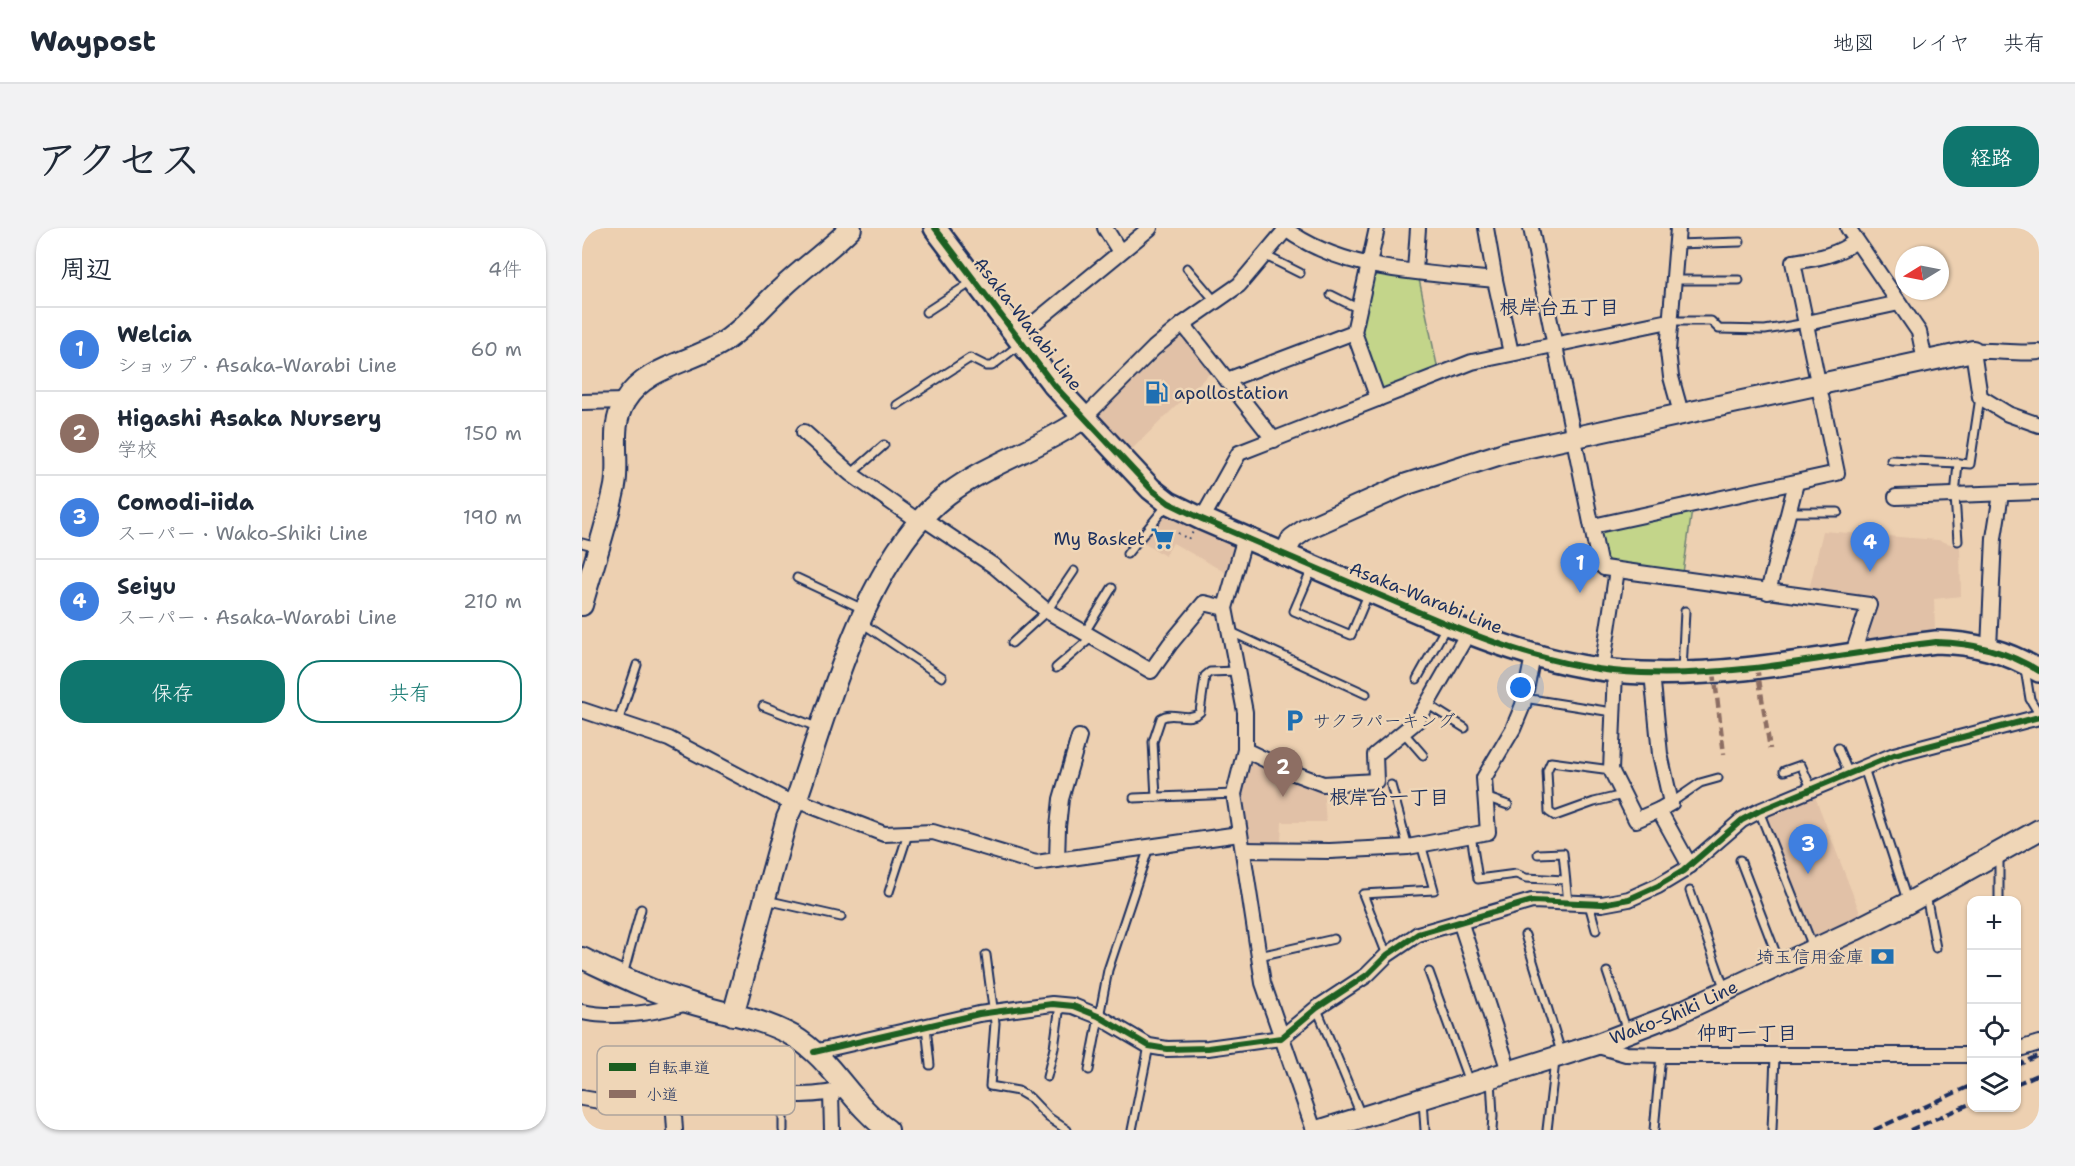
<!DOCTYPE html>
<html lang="ja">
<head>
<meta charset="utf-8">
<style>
  :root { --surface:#fff; --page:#f2f2f3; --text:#1f2937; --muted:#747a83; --line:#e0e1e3; --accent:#0f766e }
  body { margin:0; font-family:"Shantell Sans","Klee One",sans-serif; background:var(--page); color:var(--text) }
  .controls { position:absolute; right:18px; bottom:18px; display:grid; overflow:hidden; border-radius:12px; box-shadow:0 2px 4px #0004 }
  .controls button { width:54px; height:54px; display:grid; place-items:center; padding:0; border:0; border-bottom:2px solid var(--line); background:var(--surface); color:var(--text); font:30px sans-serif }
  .compass { position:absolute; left:1313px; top:18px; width:54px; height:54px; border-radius:50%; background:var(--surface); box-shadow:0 2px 4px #0004; rotate:260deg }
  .you { position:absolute; left:939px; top:460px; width:21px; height:21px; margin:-15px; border:4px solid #fff; border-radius:50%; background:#1a73e8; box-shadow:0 0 0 9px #1a73e833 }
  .badge { display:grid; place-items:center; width:39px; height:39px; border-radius:50%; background:var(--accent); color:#fff; font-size:20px; font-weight:700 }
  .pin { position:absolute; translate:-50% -50px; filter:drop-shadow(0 2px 3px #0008) }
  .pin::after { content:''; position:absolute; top:32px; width:21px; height:18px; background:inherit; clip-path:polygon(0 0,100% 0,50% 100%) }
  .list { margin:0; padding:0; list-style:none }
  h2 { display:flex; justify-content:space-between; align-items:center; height:78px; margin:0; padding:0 24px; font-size:26px }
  h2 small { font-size:20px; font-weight:400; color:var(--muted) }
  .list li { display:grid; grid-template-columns:39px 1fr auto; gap:18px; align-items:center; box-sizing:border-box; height:84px; padding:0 24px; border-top:2px solid var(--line) }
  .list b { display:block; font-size:22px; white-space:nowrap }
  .list p { margin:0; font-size:20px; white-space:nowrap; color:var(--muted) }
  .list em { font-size:20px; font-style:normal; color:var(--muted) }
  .actions { display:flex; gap:12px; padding:18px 24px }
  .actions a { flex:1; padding:14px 0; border:2px solid var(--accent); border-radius:24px; text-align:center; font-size:21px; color:var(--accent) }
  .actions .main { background:var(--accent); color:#fff }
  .icon { flex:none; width:33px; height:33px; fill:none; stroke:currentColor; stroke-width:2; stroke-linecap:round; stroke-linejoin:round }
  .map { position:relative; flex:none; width:1457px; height:902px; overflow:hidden; border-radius:24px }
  header { display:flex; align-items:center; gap:36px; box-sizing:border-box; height:84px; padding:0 30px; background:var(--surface); border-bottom:2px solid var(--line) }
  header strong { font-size:28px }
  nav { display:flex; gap:33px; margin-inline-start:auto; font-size:21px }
  .intro { display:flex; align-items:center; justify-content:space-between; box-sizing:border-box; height:144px; padding:0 36px }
  h1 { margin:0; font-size:42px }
  .button { padding:15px 27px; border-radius:24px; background:var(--accent); color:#fff; font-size:21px; font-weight:700 }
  main { display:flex; gap:36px; padding:0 36px }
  aside { flex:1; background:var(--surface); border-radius:24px; box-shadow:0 2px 4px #0004 }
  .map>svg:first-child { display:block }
  .built { fill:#e1c1a7 }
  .green { fill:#c3d58a; stroke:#6f8274; stroke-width:1.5 }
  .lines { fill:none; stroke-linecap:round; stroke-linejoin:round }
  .lane-casing { stroke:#1b2f5e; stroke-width:11 }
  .street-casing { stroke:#1b2f5e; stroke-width:18 }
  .secondary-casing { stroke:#1b2f5e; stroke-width:24 }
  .primary-casing { stroke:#1b2f5e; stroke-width:26 }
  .path { stroke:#1b2f5e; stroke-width:2; stroke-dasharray:1.5 4.5; stroke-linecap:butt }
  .lane { stroke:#efd6b7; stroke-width:7 }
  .street { stroke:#efd6b7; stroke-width:14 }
  .secondary { stroke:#efd6b7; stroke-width:20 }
  .primary { stroke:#efd6b7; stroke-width:21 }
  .rail { stroke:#1b2f5e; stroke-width:4; stroke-dasharray:9 4.5; stroke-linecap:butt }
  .quiet { stroke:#8d6e63; stroke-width:4.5; stroke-dasharray:9 4.5; stroke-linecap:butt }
  .cycleway-casing { stroke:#efd6b7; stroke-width:10 }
  .cycleway { stroke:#1b5e20; stroke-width:6 }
  .labels { text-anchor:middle; stroke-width:5; stroke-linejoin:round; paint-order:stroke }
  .street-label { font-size:18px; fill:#1b2f5e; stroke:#efd6b7 }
  .poi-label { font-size:18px; fill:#1b2f5e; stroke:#efd6b7; text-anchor:start }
  .neighbourhood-label { font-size:20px; font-weight:bold; fill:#1b2f5e; stroke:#efd6b7 }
  .key { fill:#efd6b7; stroke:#afa49c; stroke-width:1.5 }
  .key-label { font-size:16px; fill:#1b2f5e }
</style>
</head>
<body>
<header>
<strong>Waypost</strong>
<nav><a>地図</a><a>レイヤ</a><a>共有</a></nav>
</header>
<div class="intro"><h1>アクセス</h1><a class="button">経路</a></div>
<main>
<aside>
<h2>周辺<small>4件</small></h2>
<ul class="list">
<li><span class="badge" style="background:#3f7fe0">1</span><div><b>Welcia</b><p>ショップ · Asaka-Warabi Line</p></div><em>60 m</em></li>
<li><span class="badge" style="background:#8d6e63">2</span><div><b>Higashi Asaka Nursery</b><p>学校</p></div><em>150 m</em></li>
<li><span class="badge" style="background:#3f7fe0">3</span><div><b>Comodi-iida</b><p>スーパー · Wako-Shiki Line</p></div><em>190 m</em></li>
<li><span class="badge" style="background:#3f7fe0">4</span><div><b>Seiyu</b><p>スーパー · Asaka-Warabi Line</p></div><em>210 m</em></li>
</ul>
<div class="actions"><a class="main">保存</a><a>共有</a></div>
</aside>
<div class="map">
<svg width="1457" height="902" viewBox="0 0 1457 902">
  <rect width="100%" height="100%" fill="#edd0b1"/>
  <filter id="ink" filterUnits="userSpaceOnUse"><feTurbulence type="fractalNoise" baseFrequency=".0167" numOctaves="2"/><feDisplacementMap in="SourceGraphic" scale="12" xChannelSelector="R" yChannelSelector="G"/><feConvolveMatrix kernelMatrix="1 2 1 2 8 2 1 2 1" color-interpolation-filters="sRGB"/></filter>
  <g filter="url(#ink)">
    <g class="built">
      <path d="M 598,110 L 603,110 L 629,144 L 548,223 L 518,192 L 518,186 L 592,114 Z"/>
      <path d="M 586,284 L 651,315 L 654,320 L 646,346 L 591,315 L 583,328 L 560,313 Z"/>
      <path d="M 1241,303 L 1356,312 L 1378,319 L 1379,368 L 1352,371 L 1353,402 L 1281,411 L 1291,372 L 1226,366 Z"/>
      <path d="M 665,527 L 741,558 L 744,594 L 700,594 L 699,615 L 664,615 L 658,580 Z"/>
      <path d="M 1232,566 L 1280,690 L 1229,710 L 1181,587 Z"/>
    </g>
    <g class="green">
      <path d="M 791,45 L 837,51 L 856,142 L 804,162 L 798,160 L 776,104 Z"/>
      <path d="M 1110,282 L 1101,345 L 1027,334 L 1022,330 L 1018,306 L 1021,302 Z"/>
    </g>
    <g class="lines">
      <defs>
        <g id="lane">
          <path d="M 1094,16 L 1158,14"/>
          <path d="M 682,27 L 718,45"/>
          <path d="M 605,40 L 634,74"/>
          <path d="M 1091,52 L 1157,52"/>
          <path d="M 749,67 L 777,81"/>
          <path d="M 344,84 L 390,54"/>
          <path d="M 1087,93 L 1129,93 L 1137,101 L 1183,102 L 1225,95"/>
          <path d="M 315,177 L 388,130 L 404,138 L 410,138 L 437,117"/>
          <path d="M 1309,232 L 1376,235"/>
          <path d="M 269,246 L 302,217"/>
          <path d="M 1206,284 L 1256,284"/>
          <path d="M 1376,313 L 1373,268 L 1376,235 L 1388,236 L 1398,169"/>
          <path d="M 0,315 L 15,319"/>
          <path d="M 545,326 L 585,277"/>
          <path d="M 730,341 L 712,383 L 769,407 L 787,364"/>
          <path d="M 215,350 L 281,381"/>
          <path d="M 280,395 L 360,449"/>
          <path d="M 647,403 L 784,466"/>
          <path d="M 503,404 L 530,360"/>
          <path d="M 430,415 L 465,383 L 492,343"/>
          <path d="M 474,440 L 510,409"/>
          <path d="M 1443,441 L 1448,471 L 1457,486"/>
          <path d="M 1100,443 L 1103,383"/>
          <path d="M 835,451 L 864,399"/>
          <path d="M 942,470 L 1030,484"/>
          <path d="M 845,476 L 883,500"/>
          <path d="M 181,478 L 237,500"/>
          <path d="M 36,494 L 55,437"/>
          <path d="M 821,504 L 841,527"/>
          <path d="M 1256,520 L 1267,546"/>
          <path d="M 1282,540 L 1325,672"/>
          <path d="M 1029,542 L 969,534 L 965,543 L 967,584 L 973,588 L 1012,574 L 1041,567"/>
          <path d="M 1202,543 L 1219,537 L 1230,562"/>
          <path d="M 809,557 L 826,619"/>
          <path d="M 574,569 L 571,514 L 579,490 C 591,482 606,495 618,484 L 623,448 L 628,444 L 655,443"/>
          <path d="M 903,569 L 926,577"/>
          <path d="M 552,570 L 652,566"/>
          <path d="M 1089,575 L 1118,555 L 1136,550"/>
          <path d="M 1177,583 L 1231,719"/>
          <path d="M 889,607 L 896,651 L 934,646 L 944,650 L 983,652"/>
          <path d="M 956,626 L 981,625 L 986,675"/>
          <path d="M 1158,632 L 1198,736"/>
          <path d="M 1108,663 L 1143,762"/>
          <path d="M 307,664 L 326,606"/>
          <path d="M 1344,667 L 1354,720"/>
          <path d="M 184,672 L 259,689"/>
          <path d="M 1417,672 L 1417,627"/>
          <path d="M 1007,676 L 1014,702"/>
          <path d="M 943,707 L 979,824"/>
          <path d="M 404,727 L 413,795 L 408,858 L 436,863 L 448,870 L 466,889 L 485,902"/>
          <path d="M 805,727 L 781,666 L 852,662 L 839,616"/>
          <path d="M 677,728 L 752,711"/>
          <path d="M 847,744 L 887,854"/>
          <path d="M 1025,744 L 1045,803"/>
          <path d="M 41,747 L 59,681"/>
          <path d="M 735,781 L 779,887"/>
          <path d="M 344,798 L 348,837"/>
          <path d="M 507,842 L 526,742 L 567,619"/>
          <path d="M 465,849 L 472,820 L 478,777"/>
          <path d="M 909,851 L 911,888 L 910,902"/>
          <path d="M 841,872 L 843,902"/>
          <path d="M 201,902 L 201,867"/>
          <path d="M 550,902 L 567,818"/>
          <path d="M 965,902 L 973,833"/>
          <path d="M 1072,902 L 1079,827"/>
          <path d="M 1190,902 L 1193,828"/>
        </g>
        <g id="street">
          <path d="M 523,0 L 538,24"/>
          <path d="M 702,0 C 762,45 842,44 913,52 L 904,0"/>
          <path d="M 949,0 L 1017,334 L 1022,340 L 1287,377 L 1271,425"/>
          <path d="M 1096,0 L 1086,123 L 1089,149 L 1099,185"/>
          <path d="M 1266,0 L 1337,104 L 1343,133"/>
          <path d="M 833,43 L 836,0"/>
          <path d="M 913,52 L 929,125"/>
          <path d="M 1225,95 L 1317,75"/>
          <path d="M 601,96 L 692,212"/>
          <path d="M 772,104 L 796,171"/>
          <path d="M 435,109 L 568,0"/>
          <path d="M 1457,124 C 1435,126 1413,122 1391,123 L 1398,169 L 1426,186 L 1457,197"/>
          <path d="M 645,152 L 772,104 L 795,0"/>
          <path d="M 0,174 L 43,173"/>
          <path d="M 502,190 L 572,120 L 601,96 L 657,57 L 705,0"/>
          <path d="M 222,204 L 269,246 L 336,293"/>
          <path d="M 1314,269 L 1457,264"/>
          <path d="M 339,289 L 412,338 L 465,383 L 569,443 L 588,416 L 622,375 L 643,380"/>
          <path d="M 620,291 L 657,225 L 890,134 L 1087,93"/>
          <path d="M 1011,298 L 1255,245 L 1211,34 C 1236,30 1253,28 1274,13"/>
          <path d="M 663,309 L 643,380 L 663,484 L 663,522 L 652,566 L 681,755 L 732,902"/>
          <path d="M 1186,364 L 1214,255"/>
          <path d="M 1407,420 L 1412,310 L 1419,266"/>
          <path d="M 1020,441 L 1035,342"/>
          <path d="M 1033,443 L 1029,542 L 1054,592 L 1077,582 L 1108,638"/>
          <path d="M 1070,445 L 1078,526 L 1089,575 L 1077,582"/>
          <path d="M 0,482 L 87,511 L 205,573 L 214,572 L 302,606 L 351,604 L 454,635 L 657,606"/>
          <path d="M 663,522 L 709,544 L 741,556 L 794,553 L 793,527 L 836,492 L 886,405"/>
          <path d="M 661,622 L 748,623 L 826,619 L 906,604 L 902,550 L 931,501 L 941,477 L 951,428"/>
          <path d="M 475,632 L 476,599 L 479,571 L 497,509"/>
          <path d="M 878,693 L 927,843"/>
          <path d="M 0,784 C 34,791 72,785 105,775"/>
          <path d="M 1013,817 L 1044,826 L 1079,827 L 1390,827"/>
          <path d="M 1434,822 L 1457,815"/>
          <path d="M 232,824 L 397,786 L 470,776 L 491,778 L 516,788 L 567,818 L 585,821 L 626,820 L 699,810 L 735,780 L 785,747 L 805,727 L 836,706 L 950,673 L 1020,676 L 1047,671 L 1076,658 L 1101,643 L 1160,592 L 1177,583 L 1312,527 L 1457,489"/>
          <path d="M 249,866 L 250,902"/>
          <path d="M 0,870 L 29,875 L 91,872 C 120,851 167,865 200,866 C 222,868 245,867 265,860"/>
          <path d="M 91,872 L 93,902"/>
        </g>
        <g id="secondary">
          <path d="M 702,327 L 710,311 L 724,301 L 825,256 L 925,224 L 1391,123"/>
          <path d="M 0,377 C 11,337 25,298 33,258 C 38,230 27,199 43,173 C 64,138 112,134 143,113 C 165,98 181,77 200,60 C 222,39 247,22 269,0"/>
          <path d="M 0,730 C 34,746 66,762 102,773 C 138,785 178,789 211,808 C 250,831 269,876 306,902"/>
          <path d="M 151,787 L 205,590 L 217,564 C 248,473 288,324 366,266 C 407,235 459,220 502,190"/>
          <path id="s1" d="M 739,902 L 1013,817 L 1096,785 L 1273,702 L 1326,675 L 1457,602"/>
        </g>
        <path id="primary" d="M 353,0 L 471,156 L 569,261 L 587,275 L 620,291 C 682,317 743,344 804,370 C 887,406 969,442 1060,445 C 1158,449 1256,426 1354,414 C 1392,415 1424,423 1457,443"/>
      </defs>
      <use href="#lane" class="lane-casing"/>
      <use href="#street" class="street-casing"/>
      <use href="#secondary" class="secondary-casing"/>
      <use href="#primary" class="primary-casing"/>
      <path class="path" d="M 596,305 L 606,311 L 611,304"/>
      <use href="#lane" class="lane"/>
      <use href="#street" class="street"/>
      <use href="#secondary" class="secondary"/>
      <use href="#primary" class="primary"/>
      <g class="rail">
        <path d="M 1434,838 L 1457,827"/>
        <path d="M 1434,856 L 1457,846"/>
        <path d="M 1292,902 L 1390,857"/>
        <path d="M 1328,902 L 1390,875"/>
      </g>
      <g class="quiet">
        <path d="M 1175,439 L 1188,521"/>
        <path d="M 1132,444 L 1142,526"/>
      </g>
      <defs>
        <g id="cycleway">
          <path d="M 353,0 L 471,156 L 569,261 L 587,275 L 620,291 C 682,317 743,344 804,370 C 887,406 969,442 1060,445 C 1158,449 1256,426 1354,414 C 1392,415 1424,423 1457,443"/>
          <path d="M 232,824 L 397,786 L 470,776 L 491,778 L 516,788 L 567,818 L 585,821 L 626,820 L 699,810 L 735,780 L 785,747 L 805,727 L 836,706 L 950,673 L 1020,676 L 1047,671 L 1076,658 L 1101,643 L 1160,592 L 1177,583 L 1312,527 L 1457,489"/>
        </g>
      </defs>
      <use href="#cycleway" class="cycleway-casing"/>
      <use href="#cycleway" class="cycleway"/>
    </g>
  </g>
  <defs>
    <symbol id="fuel-bare" viewBox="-9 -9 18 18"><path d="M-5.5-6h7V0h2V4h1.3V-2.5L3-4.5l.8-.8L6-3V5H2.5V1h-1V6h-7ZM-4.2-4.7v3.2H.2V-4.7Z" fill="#1f6fb2" stroke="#efd6b7" stroke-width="2.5" paint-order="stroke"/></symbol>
    <symbol id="supermarket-bare" viewBox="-9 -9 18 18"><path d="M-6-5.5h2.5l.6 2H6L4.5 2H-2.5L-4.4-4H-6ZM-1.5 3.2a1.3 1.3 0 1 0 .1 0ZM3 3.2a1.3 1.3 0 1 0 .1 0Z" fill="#1f6fb2" stroke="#efd6b7" stroke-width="2.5" paint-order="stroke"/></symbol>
    <symbol id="parking-bare" viewBox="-9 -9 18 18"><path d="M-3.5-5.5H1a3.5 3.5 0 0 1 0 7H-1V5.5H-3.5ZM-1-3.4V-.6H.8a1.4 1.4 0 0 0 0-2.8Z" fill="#1f6fb2" stroke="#efd6b7" stroke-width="2.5" paint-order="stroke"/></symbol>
    <symbol id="bank-bare" viewBox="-9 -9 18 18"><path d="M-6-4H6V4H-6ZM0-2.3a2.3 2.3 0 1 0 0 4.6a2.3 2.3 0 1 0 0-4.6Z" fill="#1f6fb2" stroke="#efd6b7" stroke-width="2.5" paint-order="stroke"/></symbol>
  </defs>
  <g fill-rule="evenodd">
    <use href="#fuel-bare" x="558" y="148" width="33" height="33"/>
    <use href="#supermarket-bare" x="564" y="294" width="33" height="33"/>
    <use href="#parking-bare" x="696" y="476" width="33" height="33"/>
    <use href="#bank-bare" x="1284" y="712" width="33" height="33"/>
  </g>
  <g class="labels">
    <g class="street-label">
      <text transform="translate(446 96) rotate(52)" y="6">Asaka-Warabi Line</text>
      <text transform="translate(844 370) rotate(22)" y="6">Asaka-Warabi Line</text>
      <text dy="6" stroke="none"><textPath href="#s1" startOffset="372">Wako-Shiki Line</textPath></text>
    </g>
    <g class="poi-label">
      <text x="592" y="171">apollostation</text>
      <text x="563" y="317" text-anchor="end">My Basket</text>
      <text x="731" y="499">サクラパーキング</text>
      <text x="1282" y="735" text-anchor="end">埼玉信用金庫</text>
    </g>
    <g class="neighbourhood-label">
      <text x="977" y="86">根岸台五丁目</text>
      <text x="807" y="576">根岸台一丁目</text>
      <text x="1165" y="812">仲町一丁目</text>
    </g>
  </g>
  <rect x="15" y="818" width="198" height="69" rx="9" class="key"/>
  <rect x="27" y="835" width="27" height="8" fill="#1b5e20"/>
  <rect x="27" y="862" width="27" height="8" fill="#8d6e63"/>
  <g class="key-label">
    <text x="64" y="845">自転車道</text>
    <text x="64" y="872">小道</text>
  </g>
</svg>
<div class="controls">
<button>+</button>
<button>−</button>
<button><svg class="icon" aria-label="locate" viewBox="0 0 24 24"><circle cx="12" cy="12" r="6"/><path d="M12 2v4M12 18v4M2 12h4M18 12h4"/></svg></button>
<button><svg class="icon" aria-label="layers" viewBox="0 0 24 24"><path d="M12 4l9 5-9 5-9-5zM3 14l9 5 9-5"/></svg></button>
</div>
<svg class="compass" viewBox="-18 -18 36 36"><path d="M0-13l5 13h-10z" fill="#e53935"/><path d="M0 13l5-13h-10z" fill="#747a83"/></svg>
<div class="you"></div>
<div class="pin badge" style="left:998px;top:365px;background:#3f7fe0">1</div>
<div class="pin badge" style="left:701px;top:569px;background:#8d6e63">2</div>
<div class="pin badge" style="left:1226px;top:646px;background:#3f7fe0">3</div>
<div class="pin badge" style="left:1288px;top:344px;background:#3f7fe0">4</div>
</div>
</main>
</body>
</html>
